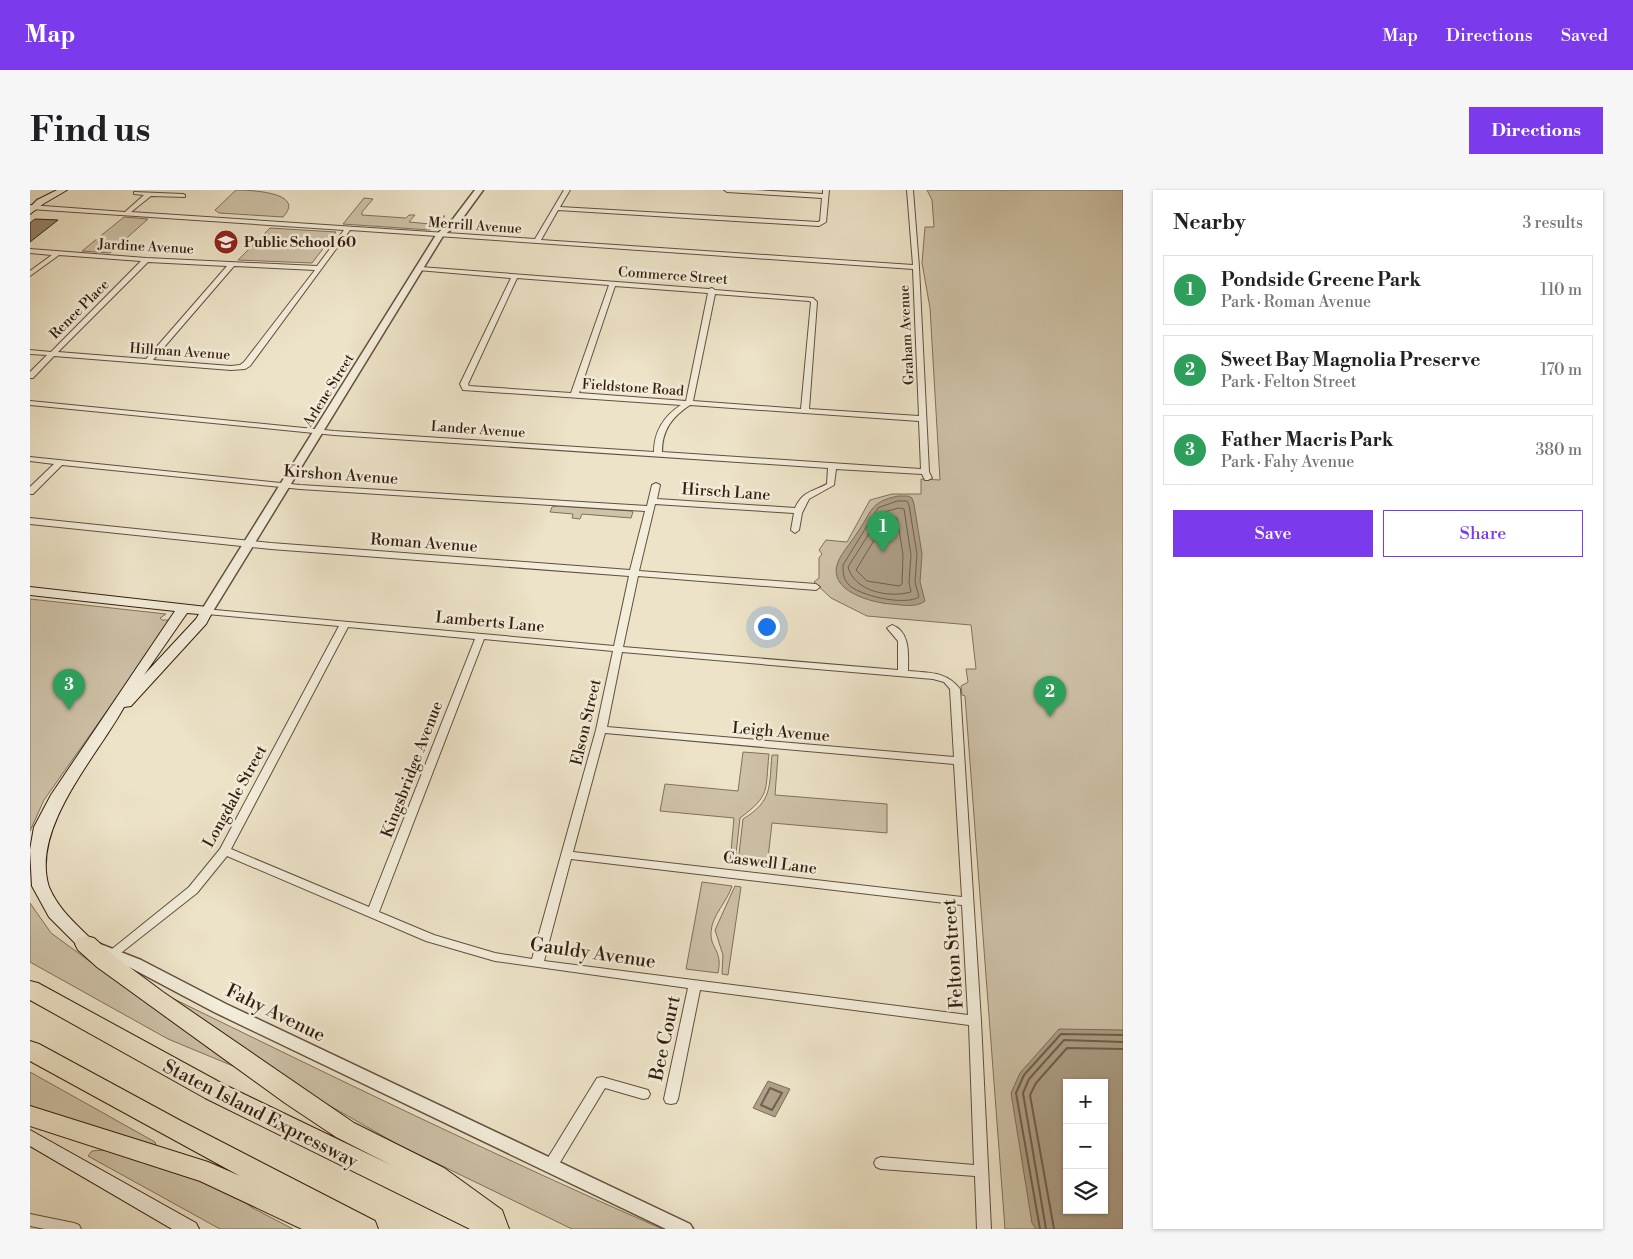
<!DOCTYPE html>
<html lang="en">
<head>
<meta charset="utf-8">
<style>
  :root { --surface:#fff; --page:#f6f6f6; --text:#202124; --muted:#757577; --line:#e0e0e0; --accent:#7c3aed }
  body { margin:0; font-family:"Libre Bodoni",serif; background:var(--page); color:var(--text) }
  .controls { position:absolute; right:15px; bottom:15px; display:grid; overflow:hidden; border-radius:0px; box-shadow:0 1px 4px #0004 }
  .controls button { width:45px; height:45px; display:grid; place-items:center; padding:0; border:0; border-bottom:1px solid var(--line); background:var(--surface); color:var(--text); font:25px sans-serif }
  .you { position:absolute; left:736px; top:436px; width:18px; height:18px; margin:-12px; border:4px solid #fff; border-radius:50%; background:#1a73e8; box-shadow:0 0 0 8px #1a73e833 }
  .badge { display:grid; place-items:center; width:32px; height:32px; border-radius:50%; background:var(--accent); color:#fff; font-size:16px; font-weight:700 }
  .pin { position:absolute; translate:-50% -41px; filter:drop-shadow(0 1px 2px #0008) }
  .pin::after { content:''; position:absolute; top:26px; width:18px; height:15px; background:inherit; clip-path:polygon(0 0,100% 0,50% 100%) }
  .list { margin:0; padding:0; list-style:none }
  h2 { display:flex; justify-content:space-between; align-items:center; height:65px; margin:0; padding:0 20px; font-size:21px }
  h2 small { font-size:16px; font-weight:400; color:var(--muted) }
  .list li { display:grid; grid-template-columns:32px 1fr auto; gap:15px; align-items:center; box-sizing:border-box; height:70px; margin:0 10px 10px; padding:0 10px; border:1px solid var(--line); border-radius:0px }
  .list b { display:block; font-size:19px; white-space:nowrap }
  .list p { margin:0; font-size:16px; white-space:nowrap; color:var(--muted) }
  .list em { font-size:16px; font-style:normal; color:var(--muted) }
  .actions { display:flex; gap:10px; padding:15px 20px }
  .actions a { flex:1; padding:11px 0; border:1px solid var(--accent); border-radius:0px; text-align:center; font-size:18px; color:var(--accent) }
  .actions .main { background:var(--accent); color:#fff }
  .icon { flex:none; width:28px; height:28px; fill:none; stroke:currentColor; stroke-width:2; stroke-linecap:round; stroke-linejoin:round }
  .map { position:relative; flex:none; width:1093px; height:1039px; overflow:hidden; border-radius:0px }
  header { display:flex; align-items:center; gap:30px; box-sizing:border-box; height:70px; padding:0 25px; background:var(--accent); color:#fff }
  header strong { font-size:24px }
  nav { display:flex; gap:28px; margin-inline-start:auto; font-size:18px }
  .intro { display:flex; align-items:center; justify-content:space-between; box-sizing:border-box; height:120px; padding:0 30px }
  h1 { margin:0; font-size:35px }
  .button { padding:12px 22px; border-radius:0px; background:var(--accent); color:#fff; font-size:18px; font-weight:700 }
  main { display:flex; gap:30px; padding:0 30px }
  aside { flex:1; background:var(--surface); border-radius:0px; box-shadow:0 1px 4px #0004 }
  .map>svg:first-child { display:block }
  .green { fill:#cec2a8; stroke:#82705b; fill-rule:evenodd }
  .water { fill:#aea089; stroke:#7e6c58; fill-rule:evenodd }
  .lines { fill:none; stroke-linecap:round; stroke-linejoin:round }
  .shore-far1 { stroke:#725f4c; stroke-width:1 }
  .shore { stroke:#725f4c; stroke-width:2 }
  .building { fill:#95846f; stroke:#351e0e }
  .minor-casing { stroke:#634f3c; stroke-width:2 }
  .tertiary-casing { stroke:#634f3c; stroke-width:3 }
  .secondary-casing { stroke:#351e0e; stroke-width:2 }
  .motorway-casing { stroke:#351e0e; stroke-width:2 }
  .minor { fill:#f3eddb; fill-rule:evenodd }
  .tertiary { fill:#f3eddb; fill-rule:evenodd }
  .secondary { fill:#f3eddb; fill-rule:evenodd }
  .motorway { fill:#ede3c8; fill-rule:evenodd }
  .labels { text-anchor:middle; stroke-width:5; stroke-linejoin:round; paint-order:stroke }
  .far-street-label { font-size:14px; fill:#351e0e; stroke:#f3eddb }
  .far-poi-label { font-size:14px; font-weight:bold; fill:#351e0e; stroke:#f3eddb; text-anchor:start }
  .street-label { font-size:16px; fill:#351e0e; stroke:#f3eddb }
  .near-street-label { font-size:19px; fill:#351e0e; stroke:#f3eddb }
</style>
</head>
<body>
<header>
<strong>Map</strong>
<nav><a>Map</a><a>Directions</a><a>Saved</a></nav>
</header>
<div class="intro"><h1>Find us</h1><a class="button">Directions</a></div>
<main>
<div class="map">
<svg width="1093" height="1039" viewBox="0 0 1093 1039">
  <rect width="100%" height="100%" fill="#ede3c8"/>
  <filter id="stains"><feTurbulence type="fractalNoise" baseFrequency=".004" numOctaves="4"/><feColorMatrix values="0 0 0 0 .2 0 0 0 0 .09 0 0 0 0 .02 0 0 0 .5 -.17"/></filter>
  <radialGradient id="worn" r=".72"><stop offset=".6" stop-color="#630" stop-opacity="0"/><stop offset="1" stop-color="#630" stop-opacity=".3"/></radialGradient>
  <g class="green">
    <path d="M 206,0 C 219,0 277,2 253,27 L 189,23 L 185,20 Z"/>
    <path d="M 897,0 L 1093,0 L 1093,1039 L 975,1039 L 935,506 L 932,505 L 931,496 L 938,492 L 936,479 L 946,479 L 941,435 L 837,426 L 801,408 L 784,392 L 789,388 L 789,368 L 792,364 L 789,360 L 796,350 L 817,352 L 840,310 L 862,304 L 891,304 L 891,289 L 910,290 L 900,118 L 892,73 L 895,37 L 904,37 L 902,10 ZM 1037,893 L 1074,893 L 1074,1020 L 1037,1020 Z"/>
    <path d="M 334,8 L 343,9 L 332,22 L 332,25 L 376,28 L 379,25 L 385,25 L 379,32 L 400,34 L 409,26 L 415,26 L 400,40 L 313,34 Z"/>
    <path d="M 94,27 L 118,29 L 80,63 L 52,61 Z"/>
    <path d="M 240,38 L 306,42 L 282,73 L 208,70 Z"/>
    <path d="M 527,316 L 601,321 L 603,322 L 601,328 L 552,324 L 550,329 L 542,328 L 543,324 L 520,322 L 522,317 Z"/>
    <path d="M 0,409 L 136,424 L 130,428 L 132,430 L 141,430 L 14,610 L 0,641 Z"/>
    <path d="M 713,562 L 739,564 C 735,601 741,605 710,628 L 705,673 L 700,672 L 704,628 L 630,621 L 635,594 L 708,601 Z"/>
    <path d="M 742,565 L 748,565 L 745,605 L 857,614 L 857,643 L 742,633 L 737,677 L 708,673 L 713,629 C 743,611 739,596 742,565 Z"/>
    <path d="M 672,692 L 702,696 C 697,712 682,725 681,742 C 680,759 693,760 688,783 L 656,779 Z"/>
    <path d="M 705,696 L 711,697 L 698,785 L 692,784 L 693,765 L 685,740 Z"/>
    <path d="M 0,713 L 21,743 L 203,876 L 138,849 L 0,772 Z"/>
    <path d="M 140,807 C 303,887 466,966 632,1039 L 542,1039 L 367,954 L 272,900 Z"/>
    <path d="M 0,882 L 125,952 L 126,955 L 124,957 L 0,919 Z"/>
    <path d="M 72,960 L 96,963 L 199,998 L 221,1017 L 263,1039 L 190,1039 L 58,966 L 62,961 Z"/>
  </g>
  <g class="water">
    <path d="M 868,306 L 878,306 L 882,308 L 884,314 L 892,364 L 890,392 L 895,411 C 886,418 872,415 861,414 C 843,413 796,401 808,372 C 812,362 821,353 827,343 C 842,322 839,312 868,306 Z"/>
    <path d="M 1029,839 L 1093,840 L 1093,1039 L 1006,1039 L 1002,1033 L 981,903 L 990,883 ZM 1037,893 L 1074,893 L 1074,1020 L 1037,1020 Z"/>
    <path d="M 738,891 L 760,899 L 745,927 L 723,918 Z"/>
  </g>
  <g class="lines">
    <g class="shore-far1">
      <path d="M 868,311 L 877,311 L 879,315 L 887,364 L 885,392 L 889,407 C 875,416 829,406 818,394 C 813,388 813,382 813,375 L 848,318 Z"/>
      <path d="M 869,318 L 874,319 L 881,365 L 879,392 L 881,402 C 859,408 825,402 818,377 L 852,323 Z"/>
      <path d="M 863,326 L 867,328 L 873,365 L 872,394 L 869,396 L 837,391 L 826,380 L 857,329 Z"/>
    </g>
    <g class="shore">
      <path d="M 740,898 L 752,903 L 742,920 L 731,915 Z"/>
      <path d="M 1010,1039 L 986,903 L 994,885 L 1031,844 L 1093,845"/>
      <path d="M 1016,1039 L 993,903 L 999,889 L 1034,850 L 1093,852"/>
      <path d="M 1024,1039 L 1000,905 L 1006,893 L 1037,858 L 1093,859"/>
    </g>
  </g>
  <path class="building" d="M 5,29 L 28,30 L 0,52 L 0,33 Z"/>
  <g class="lines">
    <defs>
      <g id="minor">
        <path d="M 534,0 L 540,0 L 530,17 L 788,32 L 790,31 L 792,8 L 697,2 L 694,0 L 725,0 L 793,4 L 793,0 L 799,0 L 796,32 L 789,36 L 528,20 L 511,50 L 883,75 L 877,0 L 883,0 L 889,77 L 899,282 L 902,288 L 898,290 L 895,290 L 892,284 L 806,279 L 804,295 L 779,309 L 772,323 L 769,340 L 765,343 L 761,340 L 764,323 L 625,314 L 609,381 L 786,394 L 790,397 L 786,400 L 608,386 L 593,457 L 868,480 L 868,451 L 857,438 L 862,435 C 881,442 878,465 878,481 C 899,483 916,481 930,499 L 951,831 L 961,1039 L 947,1039 L 945,986 L 851,979 L 846,977 L 844,973 L 846,969 L 851,967 L 944,975 L 939,835 L 670,800 L 648,909 L 646,913 L 641,914 L 636,913 L 634,909 L 658,798 L 465,771 L 396,751 L 197,666 L 167,703 L 87,766 L 79,766 L 77,763 L 159,697 L 190,659 L 309,436 L 177,424 L 174,423 L 172,421 L 174,419 L 584,456 L 599,386 L 241,359 L 0,334 L 0,328 L 241,353 L 600,380 L 615,321 L 270,299 L 32,275 L 3,304 L 0,304 L 0,297 L 24,274 L 0,271 L 0,267 L 270,295 L 617,316 L 622,295 L 626,293 L 630,295 L 627,309 L 765,318 C 773,301 782,302 797,294 L 798,278 L 304,245 L 0,215 L 0,211 L 304,241 L 624,262 C 624,241 634,226 651,215 L 433,200 L 430,194 L 481,88 L 388,80 L 387,79 L 390,77 L 679,99 L 682,98 L 685,100 L 783,108 L 787,112 L 779,219 L 889,226 L 883,79 L 320,40 L 220,176 L 215,179 L 201,180 L 24,166 L 3,188 L 0,188 L 0,182 L 17,165 L 0,164 L 0,160 L 21,162 L 111,71 L 29,65 L 0,86 L 0,81 L 22,65 L 0,63 L 0,59 L 116,68 L 287,76 L 314,40 L 0,19 L 0,15 L 95,22 L 114,5 L 104,4 L 104,2 L 153,4 L 155,5 L 155,7 L 121,6 L 101,22 L 505,49 ZM 118,72 L 197,76 L 116,169 L 28,162 ZM 204,76 L 285,80 L 214,172 L 210,175 L 201,176 L 123,170 ZM 487,88 L 579,95 L 541,203 L 439,196 L 438,194 ZM 585,96 L 678,103 L 656,211 L 549,203 ZM 685,104 L 779,111 L 781,112 L 771,219 L 663,211 ZM 660,215 L 889,231 L 891,279 L 632,262 C 632,240 642,227 660,215 ZM 318,437 L 445,449 L 339,717 L 201,659 ZM 454,449 L 583,461 L 566,540 L 502,769 L 465,763 L 404,745 L 349,722 ZM 592,462 L 903,489 L 914,492 L 920,499 L 924,567 L 577,537 ZM 575,543 L 924,574 L 932,707 L 543,662 ZM 541,669 L 932,715 L 938,825 L 514,771 Z"/>
        <path d="M 572,887 L 618,900 L 620,904 L 618,908 L 613,909 L 575,898 L 526,979 L 521,981 L 516,979 L 514,975 L 516,971 L 567,888 Z"/>
        <path d="M 0,1024 L 44,1033 L 49,1035 L 51,1039 L 15,1039 L 0,1036 Z"/>
      </g>
      <g id="tertiary">
        <path d="M 445,0 L 453,0 L 429,33 L 413,46 L 183,421 L 177,424 L 173,423 L 171,421 L 406,45 L 423,29 Z"/>
        <path d="M 65,752 L 111,770 L 196,814 L 660,1034 L 663,1039 L 636,1039 L 184,822 L 101,778 L 60,761 L 58,757 L 60,753 Z"/>
      </g>
      <g id="secondary">
        <path d="M 27,0 L 37,0 L 13,14 L 0,24 L 0,17 L 7,10 Z"/>
        <path d="M 0,397 L 177,417 L 183,421 L 176,434 L 101,516 L 94,517 C 68,565 0,638 19,697 C 28,719 46,734 62,750 L 64,754 L 62,758 L 56,760 L 50,758 L 19,727 L 2,696 L 0,660 L 4,637 L 21,605 L 145,421 L 0,405 ZM 157,423 L 169,424 L 166,429 L 114,485 Z"/>
        <path d="M 0,940 L 166,1033 L 169,1039 L 142,1039 L 0,956 Z"/>
      </g>
      <g id="motorway">
        <path d="M 56,746 L 64,748 L 83,765 L 133,802 L 324,933 L 414,978 L 472,1020 L 479,1039 L 440,1039 L 175,908 L 0,810 L 0,791 L 8,793 L 193,894 L 361,975 L 306,947 L 255,913 L 67,777 L 48,760 L 45,754 L 48,748 Z"/>
        <path d="M 0,851 L 9,854 L 151,931 L 345,1031 L 348,1039 L 272,1039 L 170,991 L 0,936 L 0,916 L 178,972 L 210,986 L 0,871 Z"/>
      </g>
    </defs>
    <use href="#minor" class="minor-casing"/>
    <use href="#tertiary" class="tertiary-casing"/>
    <use href="#secondary" class="secondary-casing"/>
    <use href="#motorway" class="motorway-casing"/>
    <use href="#minor" class="minor"/>
    <use href="#tertiary" class="tertiary"/>
    <use href="#secondary" class="secondary"/>
    <use href="#motorway" class="motorway"/>
  </g>
  <defs>
    <symbol id="school-disc" viewBox="-11 -11 22 22"><circle r="9.5" fill="#8f2418" stroke="#f3eddb"/><path d="M0-5L7-2L0 1L-7-2ZM-4 1L0 2.5L4 1V4Q0 6-4 4Z" fill="#fff"/></symbol>
  </defs>
  <g fill-rule="evenodd">
    <use href="#school-disc" x="182" y="38" width="28" height="28"/>
  </g>
  <g class="labels">
    <g class="far-street-label">
      <text transform="translate(445 35) rotate(4)" y="5">Merrill Avenue</text>
      <text transform="translate(116 56) rotate(3)" y="5">Jardine Avenue</text>
      <text transform="translate(643 85) rotate(4)" y="5">Commerce Street</text>
      <text transform="translate(49 119) rotate(-45)" y="5">Renee Place</text>
      <text transform="translate(876 145) rotate(-93)" y="5">Graham Avenue</text>
      <text transform="translate(150 161) rotate(4)" y="5">Hillman Avenue</text>
      <text transform="translate(603 197) rotate(4)" y="5">Fieldstone Road</text>
      <text transform="translate(298 200) rotate(-58)" y="5">Arlene Street</text>
      <text transform="translate(448 239) rotate(4)" y="5">Lander Avenue</text>
    </g>
    <g class="far-poi-label">
      <text x="214" y="57">Public School 60</text>
    </g>
    <g class="street-label">
      <text transform="translate(311 284) rotate(4)" y="6">Kirshon Avenue</text>
      <text transform="translate(696 301) rotate(4)" y="6">Hirsch Lane</text>
      <text transform="translate(394 352) rotate(4)" y="6">Roman Avenue</text>
      <text transform="translate(460 431) rotate(5)" y="6">Lamberts Lane</text>
      <text transform="translate(555 532) rotate(-77)" y="6">Elson Street</text>
      <text transform="translate(751 541) rotate(5)" y="6">Leigh Avenue</text>
      <text transform="translate(381 579) rotate(-69)" y="6">Kingsbridge Avenue</text>
      <text transform="translate(204 606) rotate(-61)" y="6">Longdale Street</text>
      <text transform="translate(740 672) rotate(7)" y="6">Caswell Lane</text>
    </g>
    <g class="near-street-label">
      <text transform="translate(563 762) rotate(8)" y="7">Gauldy Avenue</text>
      <text transform="translate(922 764) rotate(-94)" y="7">Felton Street</text>
      <text transform="translate(246 822) rotate(26)" y="7">Fahy Avenue</text>
      <text transform="translate(634 848) rotate(-78)" y="7">Bee Court</text>
      <text transform="translate(231 923) rotate(27)" y="7">Staten Island Expressway</text>
    </g>
  </g>
  <rect width="100%" height="100%" filter="url(#stains)"/>
  <rect width="100%" height="100%" fill="url(#worn)"/>
</svg>
<div class="controls">
<button>+</button>
<button>−</button>
<button><svg class="icon" aria-label="layers" viewBox="0 0 24 24"><path d="M12 4l9 5-9 5-9-5zM3 14l9 5 9-5"/></svg></button>
</div>
<div class="you"></div>
<div class="pin badge" style="left:853px;top:362px;background:#2e9e5b">1</div>
<div class="pin badge" style="left:1020px;top:527px;background:#2e9e5b">2</div>
<div class="pin badge" style="left:39px;top:520px;background:#2e9e5b">3</div>
</div>
<aside>
<h2>Nearby<small>3 results</small></h2>
<ul class="list">
<li><span class="badge" style="background:#2e9e5b">1</span><div><b>Pondside Greene Park</b><p>Park · Roman Avenue</p></div><em>110 m</em></li>
<li><span class="badge" style="background:#2e9e5b">2</span><div><b>Sweet Bay Magnolia Preserve</b><p>Park · Felton Street</p></div><em>170 m</em></li>
<li><span class="badge" style="background:#2e9e5b">3</span><div><b>Father Macris Park</b><p>Park · Fahy Avenue</p></div><em>380 m</em></li>
</ul>
<div class="actions"><a class="main">Save</a><a>Share</a></div>
</aside>
</main>
</body>
</html>
